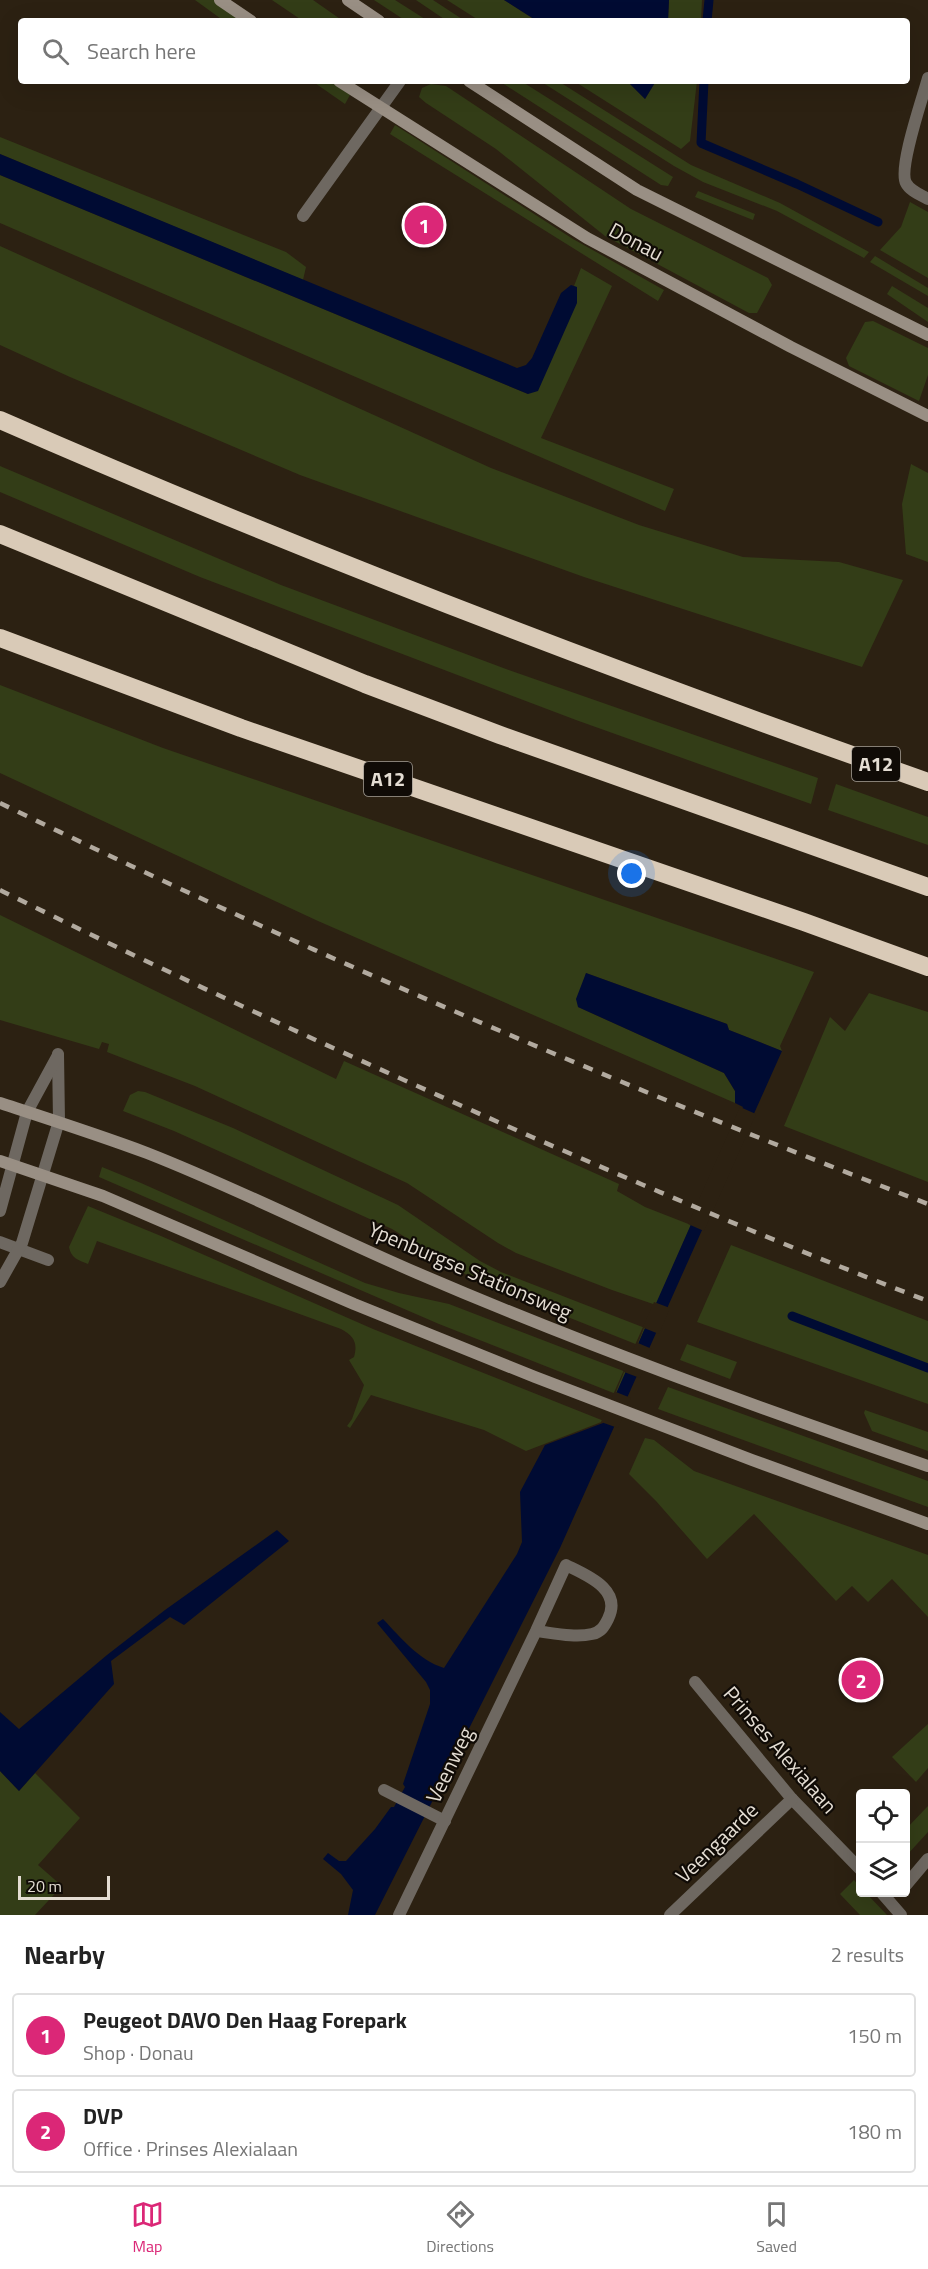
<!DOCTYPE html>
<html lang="en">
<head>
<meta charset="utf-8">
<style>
  :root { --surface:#fff; --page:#f2f2f2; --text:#222; --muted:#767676; --line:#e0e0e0; --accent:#db2777 }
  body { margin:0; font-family:"Titillium Web",sans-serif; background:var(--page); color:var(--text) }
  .controls { position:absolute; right:18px; bottom:18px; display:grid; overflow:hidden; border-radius:6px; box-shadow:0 6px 24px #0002 }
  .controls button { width:54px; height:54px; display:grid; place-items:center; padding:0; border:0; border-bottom:2px solid var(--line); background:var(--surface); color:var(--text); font:30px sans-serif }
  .scale { position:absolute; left:18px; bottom:15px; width:92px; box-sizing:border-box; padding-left:6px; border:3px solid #e4ddd3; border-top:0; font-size:16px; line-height:21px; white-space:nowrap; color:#e4ddd3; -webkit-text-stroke:4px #100b06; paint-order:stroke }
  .you { position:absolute; left:632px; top:874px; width:21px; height:21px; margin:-15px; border:4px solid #fff; border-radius:50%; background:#1a73e8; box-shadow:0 0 0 9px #1a73e833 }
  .badge { display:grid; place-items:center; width:39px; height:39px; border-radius:50%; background:var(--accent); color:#fff; font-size:20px; font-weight:700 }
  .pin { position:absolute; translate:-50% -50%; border:3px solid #fff; box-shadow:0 2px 6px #0006 }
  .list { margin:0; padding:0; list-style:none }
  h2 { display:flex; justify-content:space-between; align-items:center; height:78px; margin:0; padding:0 24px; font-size:26px }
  h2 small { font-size:20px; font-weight:400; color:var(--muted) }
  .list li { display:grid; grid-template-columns:39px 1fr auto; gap:18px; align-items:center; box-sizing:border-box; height:84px; margin:0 12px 12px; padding:0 12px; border:2px solid var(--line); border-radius:6px }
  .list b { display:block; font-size:22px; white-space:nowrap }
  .list p { margin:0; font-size:20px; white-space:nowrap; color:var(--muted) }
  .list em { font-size:20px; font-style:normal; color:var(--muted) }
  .icon { flex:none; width:33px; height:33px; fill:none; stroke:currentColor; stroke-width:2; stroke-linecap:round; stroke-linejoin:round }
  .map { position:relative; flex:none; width:928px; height:1915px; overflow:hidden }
  .search { position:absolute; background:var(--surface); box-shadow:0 6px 24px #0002; left:18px; right:18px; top:18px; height:66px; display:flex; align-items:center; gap:15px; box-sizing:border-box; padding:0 21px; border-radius:6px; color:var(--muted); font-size:22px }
  .sheet { height:270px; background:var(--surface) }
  nav { display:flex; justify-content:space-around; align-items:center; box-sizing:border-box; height:84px; border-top:2px solid var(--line); background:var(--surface); font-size:16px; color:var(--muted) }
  nav a { display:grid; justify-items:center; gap:3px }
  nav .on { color:var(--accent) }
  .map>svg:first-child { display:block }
  .green { fill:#333d17 }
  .water { fill:#000b33 }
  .pier { fill:#2c2112 }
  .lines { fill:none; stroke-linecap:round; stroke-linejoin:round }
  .stream { stroke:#000b33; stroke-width:9 }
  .lane { stroke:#6e6861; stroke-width:12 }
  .street { stroke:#6e6861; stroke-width:12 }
  .secondary { stroke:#998f84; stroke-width:12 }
  .highway { stroke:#d9cab7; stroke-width:18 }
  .rail { stroke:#b2aa9f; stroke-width:4.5; stroke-dasharray:10 10; stroke-linecap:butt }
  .labels { text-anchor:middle; stroke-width:4.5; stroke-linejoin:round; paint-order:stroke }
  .shield { fill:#100b06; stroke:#a49e96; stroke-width:1.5 }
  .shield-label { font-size:20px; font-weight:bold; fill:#e4ddd3 }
  .street-label { font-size:21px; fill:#e4ddd3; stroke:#100b06 }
</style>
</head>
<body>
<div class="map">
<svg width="928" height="1915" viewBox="0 0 928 1915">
  <rect width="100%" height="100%" fill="#2c2112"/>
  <g class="green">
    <path d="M 195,0 L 214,0 L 244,21 L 224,21 Z"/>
    <path d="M 272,0 L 313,0 L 343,21 L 303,21 Z"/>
    <path d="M 374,0 L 395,0 L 428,21 L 406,21 Z"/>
    <path d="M 416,0 L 433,0 L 465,21 L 447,21 Z"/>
    <path d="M 447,0 L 504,0 L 537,21 L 480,21 Z"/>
    <path d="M 669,0 L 702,0 L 701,21 L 668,21 Z"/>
    <path d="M 312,81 L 330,81 L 350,95 L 345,104 Z"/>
    <path d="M 499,81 L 521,81 L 673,177 L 668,186 L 661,185 L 647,176 Z"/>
    <path d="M 540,81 L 558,81 L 691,165 L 780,203 L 869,252 L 864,258 L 777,211 L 703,182 L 674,166 Z"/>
    <path d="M 574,81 L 627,81 L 645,99 L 656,81 L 697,81 L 690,141 L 681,149 Z"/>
    <path d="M 431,84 L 446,86 L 631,209 L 768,278 L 772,285 L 757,313 L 749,313 L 605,236 L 496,149 L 426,103 L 419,97 L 422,88 Z"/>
    <path d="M 395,125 L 573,239 L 664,290 L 658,301 L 390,134 Z"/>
    <path d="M 0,137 L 286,252 L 306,267 L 303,280 L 0,154 Z"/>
    <path d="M 0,175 L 528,394 L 577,288 L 574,286 L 581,268 L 612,286 L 541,438 L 674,489 L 665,511 L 0,223 Z"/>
    <path d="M 698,191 L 755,214 L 753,220 L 695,197 Z"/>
    <path d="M 910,202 L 928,212 L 928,278 L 880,250 L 901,227 Z"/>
    <path d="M 0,246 L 491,468 L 639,525 L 743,557 L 839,562 L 903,580 L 862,667 L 584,577 L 300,475 L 70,377 L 0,345 Z"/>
    <path d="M 875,256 L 928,288 L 928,296 L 870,262 Z"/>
    <path d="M 892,286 L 928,308 L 928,322 L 887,294 Z"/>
    <path d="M 873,321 L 928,348 L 928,375 L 919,401 L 849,366 L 846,358 L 865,322 Z"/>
    <path d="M 911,464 L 928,473 L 928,562 L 906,554 L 902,504 Z"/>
    <path d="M 0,466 L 281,585 L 506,669 L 818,778 L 811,804 L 576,720 L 200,577 L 0,492 Z"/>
    <path d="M 0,685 L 163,748 L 814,972 L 780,1046 L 782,1051 L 729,1030 L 727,1024 L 586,973 L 578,1007 L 724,1073 L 735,1091 L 735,1103 L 318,921 L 0,773 Z"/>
    <path d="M 836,784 L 928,817 L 928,845 L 828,810 Z"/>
    <path d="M 0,915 L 336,1079 L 344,1061 L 619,1184 L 617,1191 L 645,1207 L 691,1225 L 656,1305 L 612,1290 L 516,1253 L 498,1243 L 407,1183 L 195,1086 L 107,1052 L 109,1044 L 102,1042 L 99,1049 L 0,1020 Z"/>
    <path d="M 869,993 L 928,1012 L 928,1182 L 784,1126 L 830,1017 L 845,1031 Z"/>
    <path d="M 138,1091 L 145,1092 L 233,1128 L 398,1205 L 480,1261 L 501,1272 L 645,1328 L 638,1345 L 475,1280 L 392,1229 L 174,1131 L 123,1111 L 130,1095 Z"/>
    <path d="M 102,1167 L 141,1183 L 365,1283 L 399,1293 L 449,1304 L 626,1372 L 616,1394 L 439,1324 L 99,1177 Z"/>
    <path d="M 88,1206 L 161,1236 L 373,1329 L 604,1421 L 526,1451 L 484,1430 L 371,1395 L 350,1428 L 347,1426 L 352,1419 L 364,1385 L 349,1360 L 354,1357 C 358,1343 354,1336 341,1329 L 97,1241 L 88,1264 C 78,1260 71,1258 69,1247 Z"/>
    <path d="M 731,1245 L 928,1321 L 928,1404 L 697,1322 Z"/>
    <path d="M 687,1344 L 737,1362 L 730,1379 L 680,1360 Z"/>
    <path d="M 668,1387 L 928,1481 L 928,1507 L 658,1409 Z"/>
    <path d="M 865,1410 L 928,1432 L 928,1451 L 872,1431 L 864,1413 Z"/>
    <path d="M 645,1438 L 654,1440 L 694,1471 L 928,1555 L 928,1617 L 892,1579 L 868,1602 L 852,1586 L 836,1601 L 754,1514 L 707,1559 L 656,1501 L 629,1474 Z"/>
    <path d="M 928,1724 L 928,1768 L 916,1782 L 892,1757 Z"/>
    <path d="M 0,1771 L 19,1791 L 35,1773 L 80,1818 L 38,1865 L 62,1886 L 35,1915 L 0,1915 Z"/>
    <path d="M 928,1806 L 928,1832 L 906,1856 L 906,1829 Z"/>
    <path d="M 854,1880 L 860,1887 L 860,1892 L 866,1893 L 887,1915 L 860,1915 L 840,1894 Z"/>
  </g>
  <g class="water">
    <path d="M 504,0 L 669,0 L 668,21 L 537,21 Z"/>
    <path d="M 627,81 L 656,81 L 645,99 Z"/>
    <path d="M 0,154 L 517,368 L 526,365 L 532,358 L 561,293 L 571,285 L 577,287 L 577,303 L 538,391 L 528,394 L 0,175 Z"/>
    <path d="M 586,973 L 727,1024 L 729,1030 L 782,1051 L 560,1548 L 375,1915 L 348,1915 L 353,1890 L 341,1874 L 323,1859 L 328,1853 L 339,1861 L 346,1861 L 375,1829 L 391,1807 L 394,1807 L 405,1787 L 403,1784 L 430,1704 L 430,1690 L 426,1682 L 377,1623 L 383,1619 C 401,1638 419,1660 444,1668 L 517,1554 L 522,1542 L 520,1492 L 545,1445 L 603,1423 L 743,1107 L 735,1103 L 735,1091 L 724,1073 L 578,1007 L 576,999 Z"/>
    <path d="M 277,1530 L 289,1541 L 184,1625 L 170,1617 L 111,1661 L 114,1684 L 19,1791 L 0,1771 L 0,1712 L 19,1729 L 107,1655 L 165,1610 Z"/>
  </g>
  <g class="pier">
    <path d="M 740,1107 L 756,1114 L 704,1231 L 688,1224 Z"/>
    <path d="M 654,1302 L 670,1308 L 659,1334 L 644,1328 L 638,1343 L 652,1349 L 640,1378 L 624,1372 L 616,1392 L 631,1398 L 618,1428 L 601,1422 Z"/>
  </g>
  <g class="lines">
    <g class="stream">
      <path d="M 707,21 L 709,0"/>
      <path d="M 704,81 L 701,143 L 797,184 L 878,222"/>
      <path d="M 792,1316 L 928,1368"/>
    </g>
    <g class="lane">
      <path d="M 303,216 L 400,81"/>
      <path d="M 58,1054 L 59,1121"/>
      <path d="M 27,1112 L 58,1055"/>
      <path d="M 0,1242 L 48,1260"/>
      <path d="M 384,1790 L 445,1821"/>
    </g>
    <g class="street">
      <path d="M 928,78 C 923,97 898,168 906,183 C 910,191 921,195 928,199"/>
      <path d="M 0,1211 L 27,1112"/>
      <path d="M 0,1282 L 22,1243 L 59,1121"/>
      <path d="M 695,1682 L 792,1799 L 860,1869"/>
      <path d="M 906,1885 L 928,1859"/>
      <path d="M 881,1892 L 901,1915"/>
      <path d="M 399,1915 L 536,1631 L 566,1565 C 586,1575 623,1589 608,1619 C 604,1627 601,1632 592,1634 C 575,1638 553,1633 536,1631"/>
      <path d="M 670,1915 L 792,1799"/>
    </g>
    <g class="secondary">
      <path d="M 220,0 L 251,21"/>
      <path d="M 348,0 L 379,21"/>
      <path d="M 339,81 L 587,238 L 791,347 L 928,416"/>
      <path d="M 469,81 L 637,190 L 928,335"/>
      <path d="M 0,1103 C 49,1119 99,1135 147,1153 C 239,1189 327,1234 417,1273 C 584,1345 756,1407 928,1466"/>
      <path d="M 0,1161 L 103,1196 L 354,1304 L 535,1377 L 752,1460 L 928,1524"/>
    </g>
    <g class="highway">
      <path d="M 0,420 C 306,554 613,671 928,782"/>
      <path d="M 0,534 L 365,684 L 500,735 L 928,887"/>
      <path d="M 0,638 L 241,728 L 804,922 L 928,967"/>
    </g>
    <g class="rail">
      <path d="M 0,803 C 303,951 614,1083 928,1204"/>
      <path d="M 0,890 C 175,977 353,1058 532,1137 C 663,1194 795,1250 928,1301"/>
    </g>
  </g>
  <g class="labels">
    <g class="shield">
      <rect x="852" y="747" width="48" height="34" rx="4.5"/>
      <rect x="364" y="762" width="48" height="34" rx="4.5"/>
    </g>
    <g class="shield-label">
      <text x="876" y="771">A12</text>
      <text x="388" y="786">A12</text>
    </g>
    <g class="street-label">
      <text transform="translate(636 242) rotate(28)" y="7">Donau</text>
      <text transform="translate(470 1271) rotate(23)" y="7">Ypenburgse Stationsweg</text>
      <text transform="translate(780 1750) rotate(49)" y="7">Prinses Alexialaan</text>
      <text transform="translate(450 1765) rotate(-64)" y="7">Veenweg</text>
      <text transform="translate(717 1843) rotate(-44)" y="7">Veengaarde</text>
    </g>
  </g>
</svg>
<div class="controls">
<button><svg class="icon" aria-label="locate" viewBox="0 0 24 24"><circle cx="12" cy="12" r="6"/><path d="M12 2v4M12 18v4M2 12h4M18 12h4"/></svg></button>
<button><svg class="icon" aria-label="layers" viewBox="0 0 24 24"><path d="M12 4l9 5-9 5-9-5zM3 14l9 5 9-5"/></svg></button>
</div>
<div class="scale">20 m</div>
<div class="you"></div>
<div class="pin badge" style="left:424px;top:225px">1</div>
<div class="pin badge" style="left:861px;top:1680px">2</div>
<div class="search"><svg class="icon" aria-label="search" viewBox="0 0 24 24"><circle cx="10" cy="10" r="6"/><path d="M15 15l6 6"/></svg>Search here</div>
</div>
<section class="sheet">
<h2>Nearby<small>2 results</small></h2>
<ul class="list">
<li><span class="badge">1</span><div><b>Peugeot DAVO Den Haag Forepark</b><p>Shop · Donau</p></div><em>150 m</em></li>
<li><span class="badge">2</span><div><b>DVP</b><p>Office · Prinses Alexialaan</p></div><em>180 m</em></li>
</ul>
</section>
<nav>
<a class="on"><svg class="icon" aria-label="map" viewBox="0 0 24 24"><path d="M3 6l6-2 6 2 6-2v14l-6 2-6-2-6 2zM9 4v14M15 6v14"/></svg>Map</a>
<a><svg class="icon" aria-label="directions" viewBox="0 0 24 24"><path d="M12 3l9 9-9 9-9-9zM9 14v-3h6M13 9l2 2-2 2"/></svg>Directions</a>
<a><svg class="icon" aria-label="saved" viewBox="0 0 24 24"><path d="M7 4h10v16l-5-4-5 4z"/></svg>Saved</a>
</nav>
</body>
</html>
